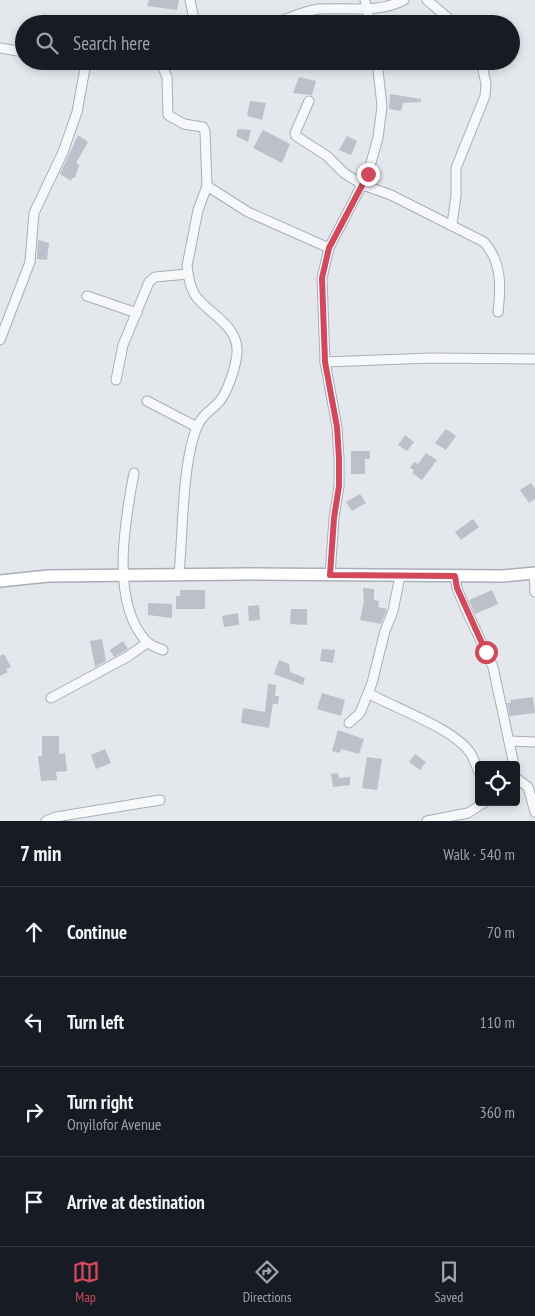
<!DOCTYPE html>
<html lang="en">
<head>
<meta charset="utf-8">
<style>
  :root { --surface:#171b24; --page:#20242c; --text:#f1f3f6; --muted:#9ea1a6; --line:#363941; --accent:#d1495b }
  body { margin:0; font-family:"PT Sans Narrow",sans-serif; background:var(--page); color:var(--text) }
  .controls { position:absolute; right:15px; bottom:15px; display:grid; overflow:hidden; border-radius:5px; box-shadow:0 2px 8px #0003 }
  .controls button { width:45px; height:45px; display:grid; place-items:center; padding:0; border:0; border-bottom:1px solid var(--line); background:var(--surface); color:var(--text); font:25px sans-serif }
  .stop { position:absolute; width:15px; height:15px; margin:-11px; border:4px solid #d1495b; border-radius:50%; background:#fff }
  .stop.end { background:#d1495b; border-color:#fff; box-shadow:0 1px 5px #0008 }
  .list { margin:0; padding:0; list-style:none }
  h2 { display:flex; justify-content:space-between; align-items:center; height:65px; margin:0; padding:0 20px; font-size:21px }
  h2 small { font-size:16px; font-weight:400; color:var(--muted) }
  .list li { display:grid; grid-template-columns:32px 1fr auto; gap:15px; align-items:center; box-sizing:border-box; height:90px; padding:0 20px; border-top:1px solid var(--line) }
  .list b { display:block; font-size:19px; white-space:nowrap }
  .list p { margin:0; font-size:16px; white-space:nowrap; color:var(--muted) }
  .list em { font-size:16px; font-style:normal; color:var(--muted) }
  .icon { flex:none; width:28px; height:28px; fill:none; stroke:currentColor; stroke-width:2; stroke-linecap:round; stroke-linejoin:round }
  .map { position:relative; flex:none; width:535px; height:821px; overflow:hidden }
  .search { position:absolute; background:var(--surface); box-shadow:0 2px 8px #0003; left:15px; right:15px; top:15px; height:55px; display:flex; align-items:center; gap:12px; box-sizing:border-box; padding:0 18px; border-radius:28px; color:var(--muted); font-size:19px }
  .sheet { height:425px; background:var(--surface) }
  nav { display:flex; justify-content:space-around; align-items:center; box-sizing:border-box; height:70px; border-top:1px solid var(--line); background:var(--surface); font-size:14px; color:var(--muted) }
  nav a { display:grid; justify-items:center; gap:2px }
  nav .on { color:var(--accent) }
  .map>svg:first-child { display:block }
  .building { fill:#bbc0ca }
  .lines { fill:none; stroke-linecap:round; stroke-linejoin:round }
  .street-casing { stroke:#a9aeb7; stroke-width:11 }
  .secondary-casing { stroke:#a9aeb7; stroke-width:14 }
  .street { stroke:#f7f8fa; stroke-width:9 }
  .secondary { stroke:#fff; stroke-width:11 }
  .route { stroke:#d1495b; stroke-width:6 }
</style>
</head>
<body>
<div class="map">
<svg width="535" height="821" viewBox="0 0 535 821">
  <rect width="100%" height="100%" fill="#e4e7ec"/>
  <g class="building">
    <path d="M 149,0 L 179,0 L 177,10 L 147,6 Z"/>
    <path d="M 388,61 L 417,61 L 417,68 L 389,68 Z"/>
    <path d="M 299,77 L 316,81 L 312,95 L 293,93 Z"/>
    <path d="M 390,94 L 421,99 L 421,102 L 403,103 L 401,111 L 389,109 Z"/>
    <path d="M 250,101 L 266,103 L 262,120 L 247,116 Z"/>
    <path d="M 238,129 L 251,130 L 248,142 L 236,136 Z"/>
    <path d="M 263,130 L 290,144 L 282,163 L 253,148 Z"/>
    <path d="M 78,135 L 88,142 L 76,163 L 79,165 L 75,178 L 72,178 L 71,181 L 60,174 Z"/>
    <path d="M 347,136 L 357,141 L 351,155 L 339,150 Z"/>
    <path d="M 38,240 L 49,243 L 47,260 L 37,259 Z"/>
    <path d="M 446,429 L 456,436 L 446,450 L 435,443 Z"/>
    <path d="M 405,435 L 414,442 L 407,451 L 398,445 Z"/>
    <path d="M 351,451 L 370,451 L 370,459 L 365,459 L 365,474 L 351,474 Z"/>
    <path d="M 426,453 L 437,460 L 422,480 L 412,473 L 414,470 L 410,468 L 414,462 L 418,464 Z"/>
    <path d="M 531,483 L 535,489 L 535,499 L 529,503 L 520,490 Z"/>
    <path d="M 360,494 L 366,503 L 352,511 L 346,502 Z"/>
    <path d="M 473,519 L 479,527 L 461,540 L 455,532 Z"/>
    <path d="M 363,588 L 374,589 L 374,600 L 379,601 L 378,607 L 387,609 L 381,624 L 360,620 L 364,601 Z"/>
    <path d="M 180,590 L 205,590 L 205,609 L 176,609 L 176,596 L 180,596 Z"/>
    <path d="M 492,590 L 498,604 L 475,614 L 469,600 Z"/>
    <path d="M 148,603 L 172,604 L 172,618 L 148,615 Z"/>
    <path d="M 259,605 L 260,620 L 249,621 L 248,606 Z"/>
    <path d="M 291,609 L 307,609 L 307,625 L 290,624 Z"/>
    <path d="M 238,613 L 239,625 L 224,627 L 222,616 Z"/>
    <path d="M 102,639 L 106,661 L 95,667 L 90,641 Z"/>
    <path d="M 123,641 L 128,649 L 114,657 L 110,650 Z"/>
    <path d="M 322,649 L 335,650 L 333,663 L 320,661 Z"/>
    <path d="M 4,654 L 11,667 L 6,669 L 8,672 L 0,676 L 0,656 Z"/>
    <path d="M 279,660 L 289,664 L 290,672 L 305,678 L 303,685 L 274,674 Z"/>
    <path d="M 268,684 L 276,685 L 275,696 L 279,696 L 278,704 L 273,704 L 269,728 L 241,723 L 243,708 L 265,712 Z"/>
    <path d="M 322,693 L 345,700 L 341,716 L 317,709 Z"/>
    <path d="M 533,697 L 535,713 L 510,716 L 507,703 L 511,703 L 510,700 Z"/>
    <path d="M 338,730 L 364,739 L 359,754 L 341,749 L 340,753 L 332,751 Z"/>
    <path d="M 42,736 L 59,736 L 59,754 L 65,753 L 67,771 L 56,772 L 57,780 L 41,781 L 38,756 L 42,756 Z"/>
    <path d="M 105,749 L 111,763 L 96,769 L 91,755 Z"/>
    <path d="M 415,754 L 426,762 L 420,770 L 409,762 Z"/>
    <path d="M 367,757 L 382,759 L 377,790 L 362,788 Z"/>
    <path d="M 338,773 L 339,778 L 350,777 L 350,785 L 333,787 L 331,774 Z"/>
  </g>
  <g class="lines">
    <defs>
      <g id="street">
        <path d="M 190,0 L 195,24"/>
        <path d="M 365,0 L 370,24"/>
        <path d="M 427,0 L 455,24"/>
        <path d="M 270,24 C 287,20 302,11 319,9 C 348,7 377,14 404,0"/>
        <path d="M 0,48 L 24,52"/>
        <path d="M 160,61 L 167,77 L 168,115 L 184,124 L 203,127 L 205,132 L 207,186 L 198,210 L 187,266 C 188,275 190,287 195,295 C 207,313 235,323 237,348 C 238,362 227,395 217,404 C 209,412 202,415 197,427 C 182,463 183,533 179,574"/>
        <path d="M 309,101 L 295,133 L 296,136 L 327,156 L 344,173 L 363,185 L 391,195 L 484,242 C 502,262 501,287 498,312"/>
        <path d="M 207,186 L 248,212 L 329,248"/>
        <path d="M 452,224 L 456,196 L 456,168 L 485,96 L 486,84 L 481,61"/>
        <path d="M 87,296 L 137,313"/>
        <path d="M 0,340 L 30,262 L 34,213 L 63,152 L 77,112 L 86,63"/>
        <path d="M 325,362 L 431,358 L 535,359"/>
        <path d="M 116,380 L 123,345 L 149,282 L 155,277 L 188,274"/>
        <path d="M 147,401 L 197,427"/>
        <path d="M 134,473 C 125,520 110,602 146,641 C 150,645 157,648 163,650"/>
        <path d="M 534,573 L 535,592"/>
        <path d="M 330,575 L 334,518 L 339,486 L 339,458 L 337,427 L 325,362 L 322,278 L 329,248 L 368,173 L 378,138 L 382,106 L 377,61"/>
        <path d="M 455,576 L 457,588 L 464,605 L 493,667 L 514,765"/>
        <path d="M 368,693 C 394,708 456,729 471,754 C 474,759 476,766 479,772"/>
        <path d="M 51,698 L 127,657 L 147,643"/>
        <path d="M 349,723 L 360,713 L 372,683 L 385,631 L 393,611 L 400,576"/>
        <path d="M 509,741 L 535,742"/>
        <path d="M 516,778 L 528,787 L 535,812"/>
        <path d="M 46,821 L 56,817 L 160,800"/>
        <path d="M 427,821 L 468,813 L 485,802"/>
      </g>
      <path id="secondary" d="M 0,581 L 48,576 L 246,574 L 503,576 L 535,573"/>
    </defs>
    <use href="#street" class="street-casing"/>
    <use href="#secondary" class="secondary-casing"/>
    <use href="#street" class="street"/>
    <use href="#secondary" class="secondary"/>
  </g>
  <g class="lines">
    <path class="route" d="M 368,174 L 329,248 L 322,278 L 325,362 L 337,427 L 339,458 L 339,486 L 334,518 L 330,575 L 455,576 L 457,588 L 486,652"/>
  </g>
</svg>
<div class="controls">
<button><svg class="icon" aria-label="locate" viewBox="0 0 24 24"><circle cx="12" cy="12" r="6"/><path d="M12 2v4M12 18v4M2 12h4M18 12h4"/></svg></button>
</div>
<div class="stop" style="left:486px;top:652px"></div>
<div class="stop end" style="left:368px;top:174px"></div>
<div class="search"><svg class="icon" aria-label="search" viewBox="0 0 24 24"><circle cx="10" cy="10" r="6"/><path d="M15 15l6 6"/></svg>Search here</div>
</div>
<section class="sheet">
<h2>7 min<small>Walk · 540 m</small></h2>
<ul class="list">
<li><svg class="icon" aria-label="ahead" viewBox="0 0 24 24"><path d="M12 20V5M6 11l6-6 6 6"/></svg><div><b>Continue</b></div><em>70 m</em></li>
<li><svg class="icon" aria-label="left" viewBox="0 0 24 24"><path d="M17 20v-9H6M10 6l-5 5 5 5"/></svg><div><b>Turn left</b></div><em>110 m</em></li>
<li><svg class="icon" aria-label="right" viewBox="0 0 24 24"><path d="M7 20v-9h11M14 6l5 5-5 5"/></svg><div><b>Turn right</b><p>Onyilofor Avenue</p></div><em>360 m</em></li>
<li><svg class="icon" aria-label="arrive" viewBox="0 0 24 24"><path d="M6 21V4h12l-3 4 3 4H6"/></svg><div><b>Arrive at destination</b></div></li>
</ul>
</section>
<nav>
<a class="on"><svg class="icon" aria-label="map" viewBox="0 0 24 24"><path d="M3 6l6-2 6 2 6-2v14l-6 2-6-2-6 2zM9 4v14M15 6v14"/></svg>Map</a>
<a><svg class="icon" aria-label="directions" viewBox="0 0 24 24"><path d="M12 3l9 9-9 9-9-9zM9 14v-3h6M13 9l2 2-2 2"/></svg>Directions</a>
<a><svg class="icon" aria-label="saved" viewBox="0 0 24 24"><path d="M7 4h10v16l-5-4-5 4z"/></svg>Saved</a>
</nav>
</body>
</html>
